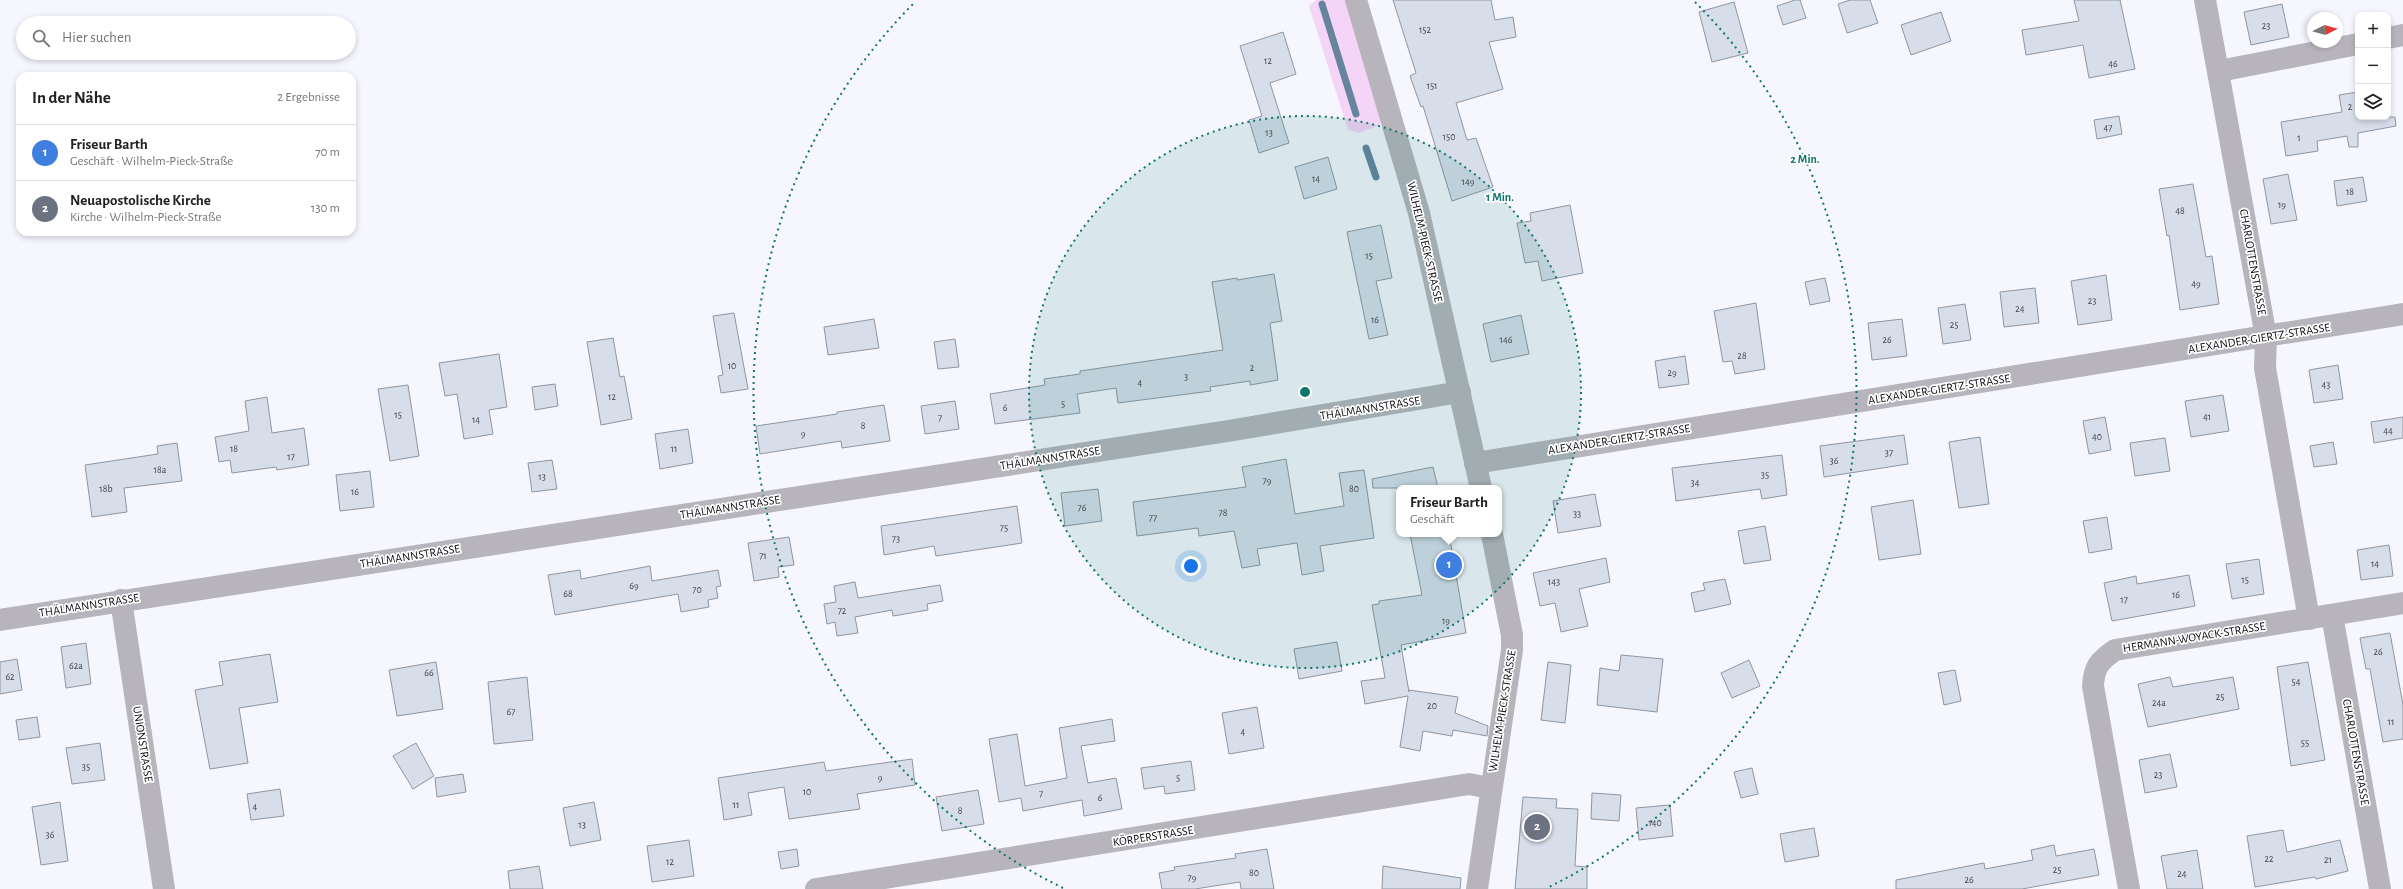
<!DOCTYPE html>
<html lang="de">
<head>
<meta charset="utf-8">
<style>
  :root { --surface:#fff; --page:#f6f6f6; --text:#222; --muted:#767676; --line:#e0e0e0; --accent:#b45309 }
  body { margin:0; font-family:"Alegreya Sans",sans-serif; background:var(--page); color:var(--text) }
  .controls { position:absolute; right:12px; top:12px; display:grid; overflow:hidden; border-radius:8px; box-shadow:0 2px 6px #0003 }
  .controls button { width:36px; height:36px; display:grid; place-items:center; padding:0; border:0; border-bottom:1px solid var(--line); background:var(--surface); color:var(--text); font:20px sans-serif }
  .compass { position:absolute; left:2307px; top:12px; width:36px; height:36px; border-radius:50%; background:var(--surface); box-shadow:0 2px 6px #0003; rotate:84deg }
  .you { position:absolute; left:1191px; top:566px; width:14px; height:14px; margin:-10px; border:3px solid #fff; border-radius:50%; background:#1a73e8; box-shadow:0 0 0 6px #1a73e833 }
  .badge { display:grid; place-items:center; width:26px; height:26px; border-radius:50%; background:var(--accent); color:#fff; font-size:13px; font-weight:700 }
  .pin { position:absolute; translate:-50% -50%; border:2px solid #fff; box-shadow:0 1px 4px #0006 }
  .popup { position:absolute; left:1396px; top:485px; width:106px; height:52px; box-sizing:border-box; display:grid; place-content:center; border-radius:8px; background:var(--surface); filter:drop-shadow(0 1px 3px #0005); font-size:13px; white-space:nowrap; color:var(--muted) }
  .popup b { font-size:15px; color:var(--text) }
  .popup::after { content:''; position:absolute; left:50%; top:100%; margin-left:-8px; border:8px solid transparent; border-top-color:var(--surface) }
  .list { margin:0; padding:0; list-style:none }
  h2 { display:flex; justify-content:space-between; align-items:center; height:52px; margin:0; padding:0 16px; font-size:17px }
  h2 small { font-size:13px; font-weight:400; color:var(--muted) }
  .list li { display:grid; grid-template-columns:26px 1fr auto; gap:12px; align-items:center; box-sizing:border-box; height:56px; padding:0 16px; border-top:1px solid var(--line) }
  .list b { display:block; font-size:15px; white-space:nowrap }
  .list p { margin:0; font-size:13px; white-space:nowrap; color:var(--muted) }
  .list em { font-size:13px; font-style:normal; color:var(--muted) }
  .icon { flex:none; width:22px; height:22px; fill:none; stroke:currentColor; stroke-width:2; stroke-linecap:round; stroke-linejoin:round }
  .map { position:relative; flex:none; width:2403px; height:889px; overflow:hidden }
  .search { position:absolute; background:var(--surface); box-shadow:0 2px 6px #0003; left:16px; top:16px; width:340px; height:44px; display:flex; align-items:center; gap:10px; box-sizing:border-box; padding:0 14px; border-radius:22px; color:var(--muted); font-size:15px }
  .panel { position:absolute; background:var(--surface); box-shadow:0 2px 6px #0003; left:16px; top:72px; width:340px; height:164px; border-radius:12px }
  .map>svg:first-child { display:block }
  .green { fill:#f5d5f7 }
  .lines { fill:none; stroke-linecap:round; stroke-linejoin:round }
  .stream { stroke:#67849e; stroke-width:7 }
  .building { fill:#d7deea; stroke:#8f96a1 }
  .minor { stroke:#b7b5bb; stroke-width:22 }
  .ring { fill:none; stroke:#0f766e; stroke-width:2; stroke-dasharray:2 4 }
  .labels { text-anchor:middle; stroke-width:3.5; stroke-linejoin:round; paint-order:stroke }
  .number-label { font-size:10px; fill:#404148 }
  .street-label { font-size:12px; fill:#0d0d12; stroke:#fff }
  .centre { fill:#0f766e; stroke:#fff; stroke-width:2 }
  .ring-label { font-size:12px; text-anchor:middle; font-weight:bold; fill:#0f766e; stroke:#fff; stroke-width:3.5; stroke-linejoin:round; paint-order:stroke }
</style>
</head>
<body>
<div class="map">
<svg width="2403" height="889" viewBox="0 0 2403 889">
  <rect width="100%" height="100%" fill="#f5f6fe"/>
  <path class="green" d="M 1316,0 L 1347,0 L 1385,123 L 1359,133 L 1348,130 L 1309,6 Z"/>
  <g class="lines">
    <g class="stream">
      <path d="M 1322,4 L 1356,114"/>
      <path d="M 1366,148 L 1376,177"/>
    </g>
  </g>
  <g class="building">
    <path d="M 1393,0 L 1491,0 L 1495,20 L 1513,17 L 1516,37 L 1489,42 L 1503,89 L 1456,103 L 1467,140 L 1476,138 L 1493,187 L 1452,201 L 1423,106 L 1421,107 L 1410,76 L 1416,73 Z"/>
    <path d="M 1795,0 L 1800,0 L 1806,18 L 1783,25 L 1777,6 Z"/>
    <path d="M 1850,0 L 1870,0 L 1878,23 L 1847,33 L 1838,4 Z"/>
    <path d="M 2074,0 L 2120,0 L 2135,69 L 2089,78 L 2083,45 L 2026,55 L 2022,30 L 2079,21 Z"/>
    <path d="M 1734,2 L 1748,53 L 1712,62 L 1699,12 Z"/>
    <path d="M 2282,4 L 2289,37 L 2251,45 L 2244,12 Z"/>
    <path d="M 1941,12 L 1951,41 L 1911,55 L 1901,25 Z"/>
    <path d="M 1283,32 L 1296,74 L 1270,83 L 1289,143 L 1259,153 L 1249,120 L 1262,116 L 1240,46 Z"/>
    <path d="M 2358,92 L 2358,117 L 2395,117 L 2396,126 L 2358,133 L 2358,147 L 2349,147 L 2347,136 L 2317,141 L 2318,151 L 2286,156 L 2281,122 L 2342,112 L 2339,95 Z"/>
    <path d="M 2119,116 L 2122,134 L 2097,139 L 2094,120 Z"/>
    <path d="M 1328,157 L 1337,189 L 1304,199 L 1295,167 Z"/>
    <path d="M 2288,174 L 2297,220 L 2271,224 L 2263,179 Z"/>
    <path d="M 2363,177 L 2367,201 L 2337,206 L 2334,181 Z"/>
    <path d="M 2193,184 L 2206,257 L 2212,256 L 2219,304 L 2180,310 L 2169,235 L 2167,236 L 2159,189 Z"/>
    <path d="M 1570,205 L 1583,273 L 1542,281 L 1538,261 L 1525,263 L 1517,223 L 1531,221 L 1530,213 Z"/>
    <path d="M 1381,225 L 1392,278 L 1376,281 L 1388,335 L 1369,339 L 1347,232 Z"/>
    <path d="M 1274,274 L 1282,321 L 1270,323 L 1278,380 L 1250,385 L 1250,381 L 1210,387 L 1211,391 L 1118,403 L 1116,388 L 1077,394 L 1080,413 L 995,424 L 990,394 L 1045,385 L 1044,379 L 1080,374 L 1080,371 L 1223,350 L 1212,282 L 1237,278 L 1237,280 Z"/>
    <path d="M 2106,275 L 2112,320 L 2078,325 L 2071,281 Z"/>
    <path d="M 1825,278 L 1830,301 L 1810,305 L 1805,282 Z"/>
    <path d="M 2035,288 L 2039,323 L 2004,327 L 2000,292 Z"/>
    <path d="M 1756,303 L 1765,369 L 1735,374 L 1732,361 L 1723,362 L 1714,311 Z"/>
    <path d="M 1965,304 L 1971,340 L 1943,344 L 1938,308 Z"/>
    <path d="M 734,313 L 748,389 L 721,393 L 718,376 L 723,375 L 713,316 Z"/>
    <path d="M 1521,315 L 1529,354 L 1491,362 L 1483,324 Z"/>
    <path d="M 874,319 L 879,348 L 828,355 L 824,327 Z"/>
    <path d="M 1902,319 L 1907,356 L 1872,360 L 1868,323 Z"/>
    <path d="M 613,338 L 620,377 L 624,376 L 632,419 L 601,425 L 587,342 Z"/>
    <path d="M 955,339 L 959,367 L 938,369 L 934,342 Z"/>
    <path d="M 499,354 L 507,407 L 489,410 L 493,434 L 464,439 L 457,394 L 445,396 L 439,363 Z"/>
    <path d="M 1685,356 L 1689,384 L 1659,388 L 1655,361 Z"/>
    <path d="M 2338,365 L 2343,399 L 2314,403 L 2309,370 Z"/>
    <path d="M 555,384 L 558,406 L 535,410 L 532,387 Z"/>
    <path d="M 408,385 L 419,456 L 390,461 L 378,389 Z"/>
    <path d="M 2223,395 L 2229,431 L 2191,437 L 2185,401 Z"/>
    <path d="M 267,397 L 272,433 L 304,428 L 309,465 L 277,470 L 276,467 L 232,473 L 230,460 L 219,462 L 215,437 L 249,431 L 245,401 Z"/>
    <path d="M 955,401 L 959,429 L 925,434 L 921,406 Z"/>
    <path d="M 884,405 L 890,441 L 842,448 L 841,441 L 760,454 L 756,426 L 837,414 L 837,412 Z"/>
    <path d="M 2105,417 L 2111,450 L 2089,454 L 2083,421 Z"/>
    <path d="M 2403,417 L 2403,438 L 2374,443 L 2371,422 Z"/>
    <path d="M 688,429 L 693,463 L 660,469 L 655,434 Z"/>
    <path d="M 1904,435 L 1908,464 L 1824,477 L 1820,446 Z"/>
    <path d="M 1980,437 L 1989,504 L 1959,508 L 1949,442 Z"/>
    <path d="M 2165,438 L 2170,471 L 2135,476 L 2130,443 Z"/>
    <path d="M 2333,442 L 2337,464 L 2314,467 L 2310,446 Z"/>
    <path d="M 177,443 L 182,481 L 124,488 L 127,512 L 92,517 L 85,465 L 158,454 L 157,446 Z"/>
    <path d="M 1782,455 L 1787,495 L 1762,499 L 1760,489 L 1676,501 L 1672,468 Z"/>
    <path d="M 1286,459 L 1295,514 L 1344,506 L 1339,473 L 1364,470 L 1374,538 L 1320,546 L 1324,571 L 1302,575 L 1297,543 L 1257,549 L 1260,565 L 1242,568 L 1234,531 L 1199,536 L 1198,528 L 1137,536 L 1133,502 L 1246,487 L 1242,467 Z"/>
    <path d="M 552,460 L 557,489 L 532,492 L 528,463 Z"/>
    <path d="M 1433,467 L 1438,488 L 1373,488 L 1372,479 Z"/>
    <path d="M 370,471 L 374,507 L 340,511 L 336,475 Z"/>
    <path d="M 1098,489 L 1102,521 L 1065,526 L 1061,493 Z"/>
    <path d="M 1595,494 L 1601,526 L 1558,533 L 1553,501 Z"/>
    <path d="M 1913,500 L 1921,554 L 1879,560 L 1871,507 Z"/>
    <path d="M 1017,506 L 1022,543 L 936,556 L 934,546 L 884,555 L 881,526 Z"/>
    <path d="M 2107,517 L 2112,549 L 2089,553 L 2083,521 Z"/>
    <path d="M 1765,526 L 1771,560 L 1744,564 L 1738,531 Z"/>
    <path d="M 1410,534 L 1449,534 L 1466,633 L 1401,645 L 1409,692 L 1409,690 L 1458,697 L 1455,713 L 1488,726 L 1487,736 L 1453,730 L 1452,736 L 1423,731 L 1420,751 L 1400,747 L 1408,696 L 1365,704 L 1361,681 L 1385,678 L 1372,605 L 1379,604 L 1379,601 L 1422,595 Z"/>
    <path d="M 789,537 L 794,565 L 778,567 L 779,577 L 754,581 L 748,543 Z"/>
    <path d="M 2389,545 L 2393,576 L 2361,580 L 2357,550 Z"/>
    <path d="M 1606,558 L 1610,582 L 1579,589 L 1588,626 L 1561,632 L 1555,603 L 1540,606 L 1533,573 Z"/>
    <path d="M 2259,559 L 2264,594 L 2232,599 L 2226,564 Z"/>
    <path d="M 650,566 L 652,581 L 718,570 L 721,586 L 716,587 L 718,598 L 708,600 L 709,607 L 681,612 L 678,594 L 555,615 L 548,575 L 580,570 L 581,579 Z"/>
    <path d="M 2189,575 L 2195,606 L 2112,621 L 2104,583 L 2136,576 L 2137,584 Z"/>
    <path d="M 1725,579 L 1731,604 L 1695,612 L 1691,593 L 1705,590 L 1703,583 Z"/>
    <path d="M 855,582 L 858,598 L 940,585 L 943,601 L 927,604 L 928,610 L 893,616 L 892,610 L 855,617 L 858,633 L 837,636 L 835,622 L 827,624 L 824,604 L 836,602 L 834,586 Z"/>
    <path d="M 2390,633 L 2403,705 L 2403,739 L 2383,742 L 2370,669 L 2366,669 L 2360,638 Z"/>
    <path d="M 1337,642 L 1342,671 L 1299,679 L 1294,649 Z"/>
    <path d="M 86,643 L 91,684 L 66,688 L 61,647 Z"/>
    <path d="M 270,654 L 278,702 L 239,708 L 248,763 L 210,769 L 195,690 L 223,685 L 219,662 Z"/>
    <path d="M 1621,655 L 1663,659 L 1657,712 L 1597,705 L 1600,668 L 1619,671 Z"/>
    <path d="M 17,659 L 22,690 L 0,694 L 0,662 Z"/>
    <path d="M 1749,660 L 1760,686 L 1732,698 L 1721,673 Z"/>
    <path d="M 436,662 L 443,709 L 397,716 L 389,670 Z"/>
    <path d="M 1548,662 L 1571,665 L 1565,723 L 1541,720 Z"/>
    <path d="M 2308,662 L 2325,760 L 2291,766 L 2277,667 Z"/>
    <path d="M 1955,670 L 1961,701 L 1944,705 L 1938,673 Z"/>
    <path d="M 527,677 L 533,740 L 494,744 L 488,682 Z"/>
    <path d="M 2170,677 L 2173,687 L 2233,677 L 2239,709 L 2148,727 L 2138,684 Z"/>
    <path d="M 1257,707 L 1264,748 L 1229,754 L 1222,713 Z"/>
    <path d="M 37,717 L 40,737 L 19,740 L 16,720 Z"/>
    <path d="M 1112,719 L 1115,741 L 1081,746 L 1088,783 L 1116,778 L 1122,809 L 1084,816 L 1082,800 L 1023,811 L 1021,798 L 999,802 L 989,739 L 1017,734 L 1025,786 L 1067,778 L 1059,728 Z"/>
    <path d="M 100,743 L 105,780 L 72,784 L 66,748 Z"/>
    <path d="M 416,743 L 434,776 L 413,789 L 393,756 Z"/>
    <path d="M 2170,754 L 2177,787 L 2145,793 L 2139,760 Z"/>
    <path d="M 912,759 L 915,785 L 857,794 L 860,809 L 789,819 L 784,787 L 748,793 L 752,815 L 724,820 L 718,778 L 824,762 L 826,771 Z"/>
    <path d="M 1191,761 L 1195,790 L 1165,794 L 1164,786 L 1144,789 L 1141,768 Z"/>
    <path d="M 1752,768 L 1758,794 L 1741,798 L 1734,772 Z"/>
    <path d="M 463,774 L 466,792 L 437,797 L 435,778 Z"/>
    <path d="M 280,789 L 284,816 L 251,820 L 247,794 Z"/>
    <path d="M 978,790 L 984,824 L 942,831 L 936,797 Z"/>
    <path d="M 1592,793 L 1621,795 L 1619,821 L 1591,819 Z"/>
    <path d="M 1523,797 L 1557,799 L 1556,808 L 1578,809 L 1575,866 L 1587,867 L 1587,889 L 1515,889 Z"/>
    <path d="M 60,802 L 68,861 L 41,865 L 32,807 Z"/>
    <path d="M 594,802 L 601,840 L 570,846 L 563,808 Z"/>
    <path d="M 1670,805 L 1673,836 L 1639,840 L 1636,808 Z"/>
    <path d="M 1814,828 L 1819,856 L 1785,862 L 1780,834 Z"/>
    <path d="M 2283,830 L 2287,852 L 2340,840 L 2348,871 L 2316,879 L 2315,877 L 2255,887 L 2247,836 Z"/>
    <path d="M 689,840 L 694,876 L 652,882 L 647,846 Z"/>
    <path d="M 2054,845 L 2056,856 L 2094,849 L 2099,875 L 2022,889 L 1896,889 L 1896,880 L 1984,863 L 1985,869 L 2033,860 L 2031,850 Z"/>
    <path d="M 797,849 L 799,866 L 781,869 L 778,852 Z"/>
    <path d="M 1267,849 L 1274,889 L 1241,889 L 1240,882 L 1195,889 L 1162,889 L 1159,873 L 1175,870 L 1174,867 L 1236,858 L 1235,854 Z"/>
    <path d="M 2197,850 L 2203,889 L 2167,889 L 2161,856 Z"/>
    <path d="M 539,866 L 543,889 L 510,889 L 508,871 Z"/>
    <path d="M 1383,866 L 1461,878 L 1460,889 L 1382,889 Z"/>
  </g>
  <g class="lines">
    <g class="minor">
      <path d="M 1356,0 L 1419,213 L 1481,488"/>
      <path d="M 2205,0 L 2266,337 L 2265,368 L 2309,619"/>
      <path d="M 2388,38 L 2403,35"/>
      <path d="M 2219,71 L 2358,44"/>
      <path d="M 1475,463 L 2403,314"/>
      <path d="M 121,600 L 164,889"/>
      <path d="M 2332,615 L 2380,889"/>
      <path d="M 0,620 L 1228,431 L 1460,392"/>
      <path d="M 816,889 L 1469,784 L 1490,788"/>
      <path d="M 1477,889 L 1512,650 L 1512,635 L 1492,534"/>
      <path d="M 2129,889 L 2093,686 C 2094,667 2099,661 2115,650 L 2403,603"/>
    </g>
  </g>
  <circle cx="1305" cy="392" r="276" fill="#0f766e" fill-opacity=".12"/>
  <g class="ring">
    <circle cx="1305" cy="392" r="276"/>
    <path d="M1063 888A552 552 0 0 1 915 2M1695 2A552 552 0 0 1 1547 888"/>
  </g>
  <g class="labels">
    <g class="number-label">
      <text x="2266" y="29">23</text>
      <text x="1425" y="33">152</text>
      <text x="1268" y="64">12</text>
      <text x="2113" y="67">46</text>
      <text x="1432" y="89">151</text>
      <text x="2350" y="110">2</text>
      <text x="2108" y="131">47</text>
      <text x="1269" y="136">13</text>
      <text x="1449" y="140">150</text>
      <text x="2299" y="141">1</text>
      <text x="1316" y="182">14</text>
      <text x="1468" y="185">149</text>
      <text x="2350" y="195">18</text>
      <text x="2282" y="208">19</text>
      <text x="2180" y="214">48</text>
      <text x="1369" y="259">15</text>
      <text x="2196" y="287">49</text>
      <text x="2092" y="304">23</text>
      <text x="2020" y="312">24</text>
      <text x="1375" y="323">16</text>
      <text x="1954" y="328">25</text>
      <text x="1506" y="343">146</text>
      <text x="1887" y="343">26</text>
      <text x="1742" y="359">28</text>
      <text x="732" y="369">10</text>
      <text x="1252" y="371">2</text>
      <text x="1672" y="376">29</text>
      <text x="1186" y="380">3</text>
      <text x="1140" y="386">4</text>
      <text x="2326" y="388">43</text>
      <text x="612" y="400">12</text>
      <text x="1063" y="407">5</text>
      <text x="1005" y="411">6</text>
      <text x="398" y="418">15</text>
      <text x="2207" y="420">41</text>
      <text x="940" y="421">7</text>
      <text x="476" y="423">14</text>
      <text x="863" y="429">8</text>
      <text x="2388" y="434">44</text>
      <text x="803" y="437">9</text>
      <text x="2097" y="440">40</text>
      <text x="234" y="452">18</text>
      <text x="674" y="452">11</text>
      <text x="1889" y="456">37</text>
      <text x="291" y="460">17</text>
      <text x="1834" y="464">36</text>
      <text x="160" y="473">18a</text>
      <text x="1765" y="478">35</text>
      <text x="542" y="480">13</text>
      <text x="1267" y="484">79</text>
      <text x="1695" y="486">34</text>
      <text x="106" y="492">18b</text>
      <text x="1354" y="492">80</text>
      <text x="355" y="495">16</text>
      <text x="1082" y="511">76</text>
      <text x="1223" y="516">78</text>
      <text x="1577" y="517">33</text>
      <text x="1153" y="521">77</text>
      <text x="1004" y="531">75</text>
      <text x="896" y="542">73</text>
      <text x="763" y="559">71</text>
      <text x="2375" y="567">14</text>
      <text x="2245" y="583">15</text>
      <text x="1554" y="585">143</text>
      <text x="634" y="589">69</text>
      <text x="697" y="593">70</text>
      <text x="568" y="597">68</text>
      <text x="2176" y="598">16</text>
      <text x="2124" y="603">17</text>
      <text x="842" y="614">72</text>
      <text x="1446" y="624">19</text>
      <text x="2378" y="655">26</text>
      <text x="76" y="669">62a</text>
      <text x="429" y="676">66</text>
      <text x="10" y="680">62</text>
      <text x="2296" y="685">54</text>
      <text x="2220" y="700">25</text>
      <text x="2159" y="706">24a</text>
      <text x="1432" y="709">20</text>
      <text x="511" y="715">67</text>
      <text x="2391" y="725">11</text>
      <text x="1243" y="735">4</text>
      <text x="2305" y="746">55</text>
      <text x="86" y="770">35</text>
      <text x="2158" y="778">23</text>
      <text x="880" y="781">9</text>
      <text x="1178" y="781">5</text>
      <text x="807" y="795">10</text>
      <text x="1041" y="797">7</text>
      <text x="1100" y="801">6</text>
      <text x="736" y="808">11</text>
      <text x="255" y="810">4</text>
      <text x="960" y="814">8</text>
      <text x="1655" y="826">140</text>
      <text x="582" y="828">13</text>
      <text x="50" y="838">36</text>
      <text x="2269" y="862">22</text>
      <text x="2328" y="863">21</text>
      <text x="670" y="865">12</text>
      <text x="2057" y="873">25</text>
      <text x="1254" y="876">80</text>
      <text x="2182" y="877">24</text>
      <text x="1192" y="881">79</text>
      <text x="1969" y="883">26</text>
    </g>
    <g class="street-label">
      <text transform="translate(1425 242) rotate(77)" y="4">WILHELM-PIECK-STRASSE</text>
      <text transform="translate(2253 262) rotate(80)" y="4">CHARLOTTENSTRASSE</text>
      <text transform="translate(2259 338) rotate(-9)" y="4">ALEXANDER-GIERTZ-STRASSE</text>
      <text transform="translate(1939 389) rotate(-9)" y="4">ALEXANDER-GIERTZ-STRASSE</text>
      <text transform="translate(1370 408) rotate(-9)" y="4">THÄLMANNSTRASSE</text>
      <text transform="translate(1619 439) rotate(-9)" y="4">ALEXANDER-GIERTZ-STRASSE</text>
      <text transform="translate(1050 458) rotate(-9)" y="4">THÄLMANNSTRASSE</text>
      <text transform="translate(730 507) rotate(-9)" y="4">THÄLMANNSTRASSE</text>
      <text transform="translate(410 556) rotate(-9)" y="4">THÄLMANNSTRASSE</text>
      <text transform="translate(89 605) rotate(-9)" y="4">THÄLMANNSTRASSE</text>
      <text transform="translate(2194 637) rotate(-9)" y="4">HERMANN-WOYACK-STRASSE</text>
      <text transform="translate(1502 711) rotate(-81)" y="4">WILHELM-PIECK-STRASSE</text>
      <text transform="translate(143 744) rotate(81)" y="4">UNIONSTRASSE</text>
      <text transform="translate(2356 752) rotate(80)" y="4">CHARLOTTENSTRASSE</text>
      <text transform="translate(1153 836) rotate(-9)" y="4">KÖRPERSTRASSE</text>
    </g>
  </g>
  <circle cx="1305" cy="392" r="6" class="centre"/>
  <g class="ring-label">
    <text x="1805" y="163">2 Min.</text>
    <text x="1500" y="201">1 Min.</text>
  </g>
</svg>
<div class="controls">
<button>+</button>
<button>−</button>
<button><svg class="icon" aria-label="layers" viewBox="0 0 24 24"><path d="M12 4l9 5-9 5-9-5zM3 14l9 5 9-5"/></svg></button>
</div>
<svg class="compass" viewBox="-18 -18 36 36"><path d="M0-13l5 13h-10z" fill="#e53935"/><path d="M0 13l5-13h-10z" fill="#767676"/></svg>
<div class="you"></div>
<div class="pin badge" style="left:1449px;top:565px;background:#3f7fe0">1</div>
<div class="popup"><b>Friseur Barth</b>Geschäft</div>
<div class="pin badge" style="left:1537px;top:827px;background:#6b7280">2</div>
<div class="search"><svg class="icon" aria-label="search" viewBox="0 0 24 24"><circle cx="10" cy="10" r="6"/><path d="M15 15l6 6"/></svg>Hier suchen</div>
<section class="panel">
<h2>In der Nähe<small>2 Ergebnisse</small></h2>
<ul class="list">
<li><span class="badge" style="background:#3f7fe0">1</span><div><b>Friseur Barth</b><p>Geschäft · Wilhelm-Pieck-Straße</p></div><em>70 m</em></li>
<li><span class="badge" style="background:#6b7280">2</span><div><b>Neuapostolische Kirche</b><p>Kirche · Wilhelm-Pieck-Straße</p></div><em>130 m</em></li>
</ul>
</section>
</div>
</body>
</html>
